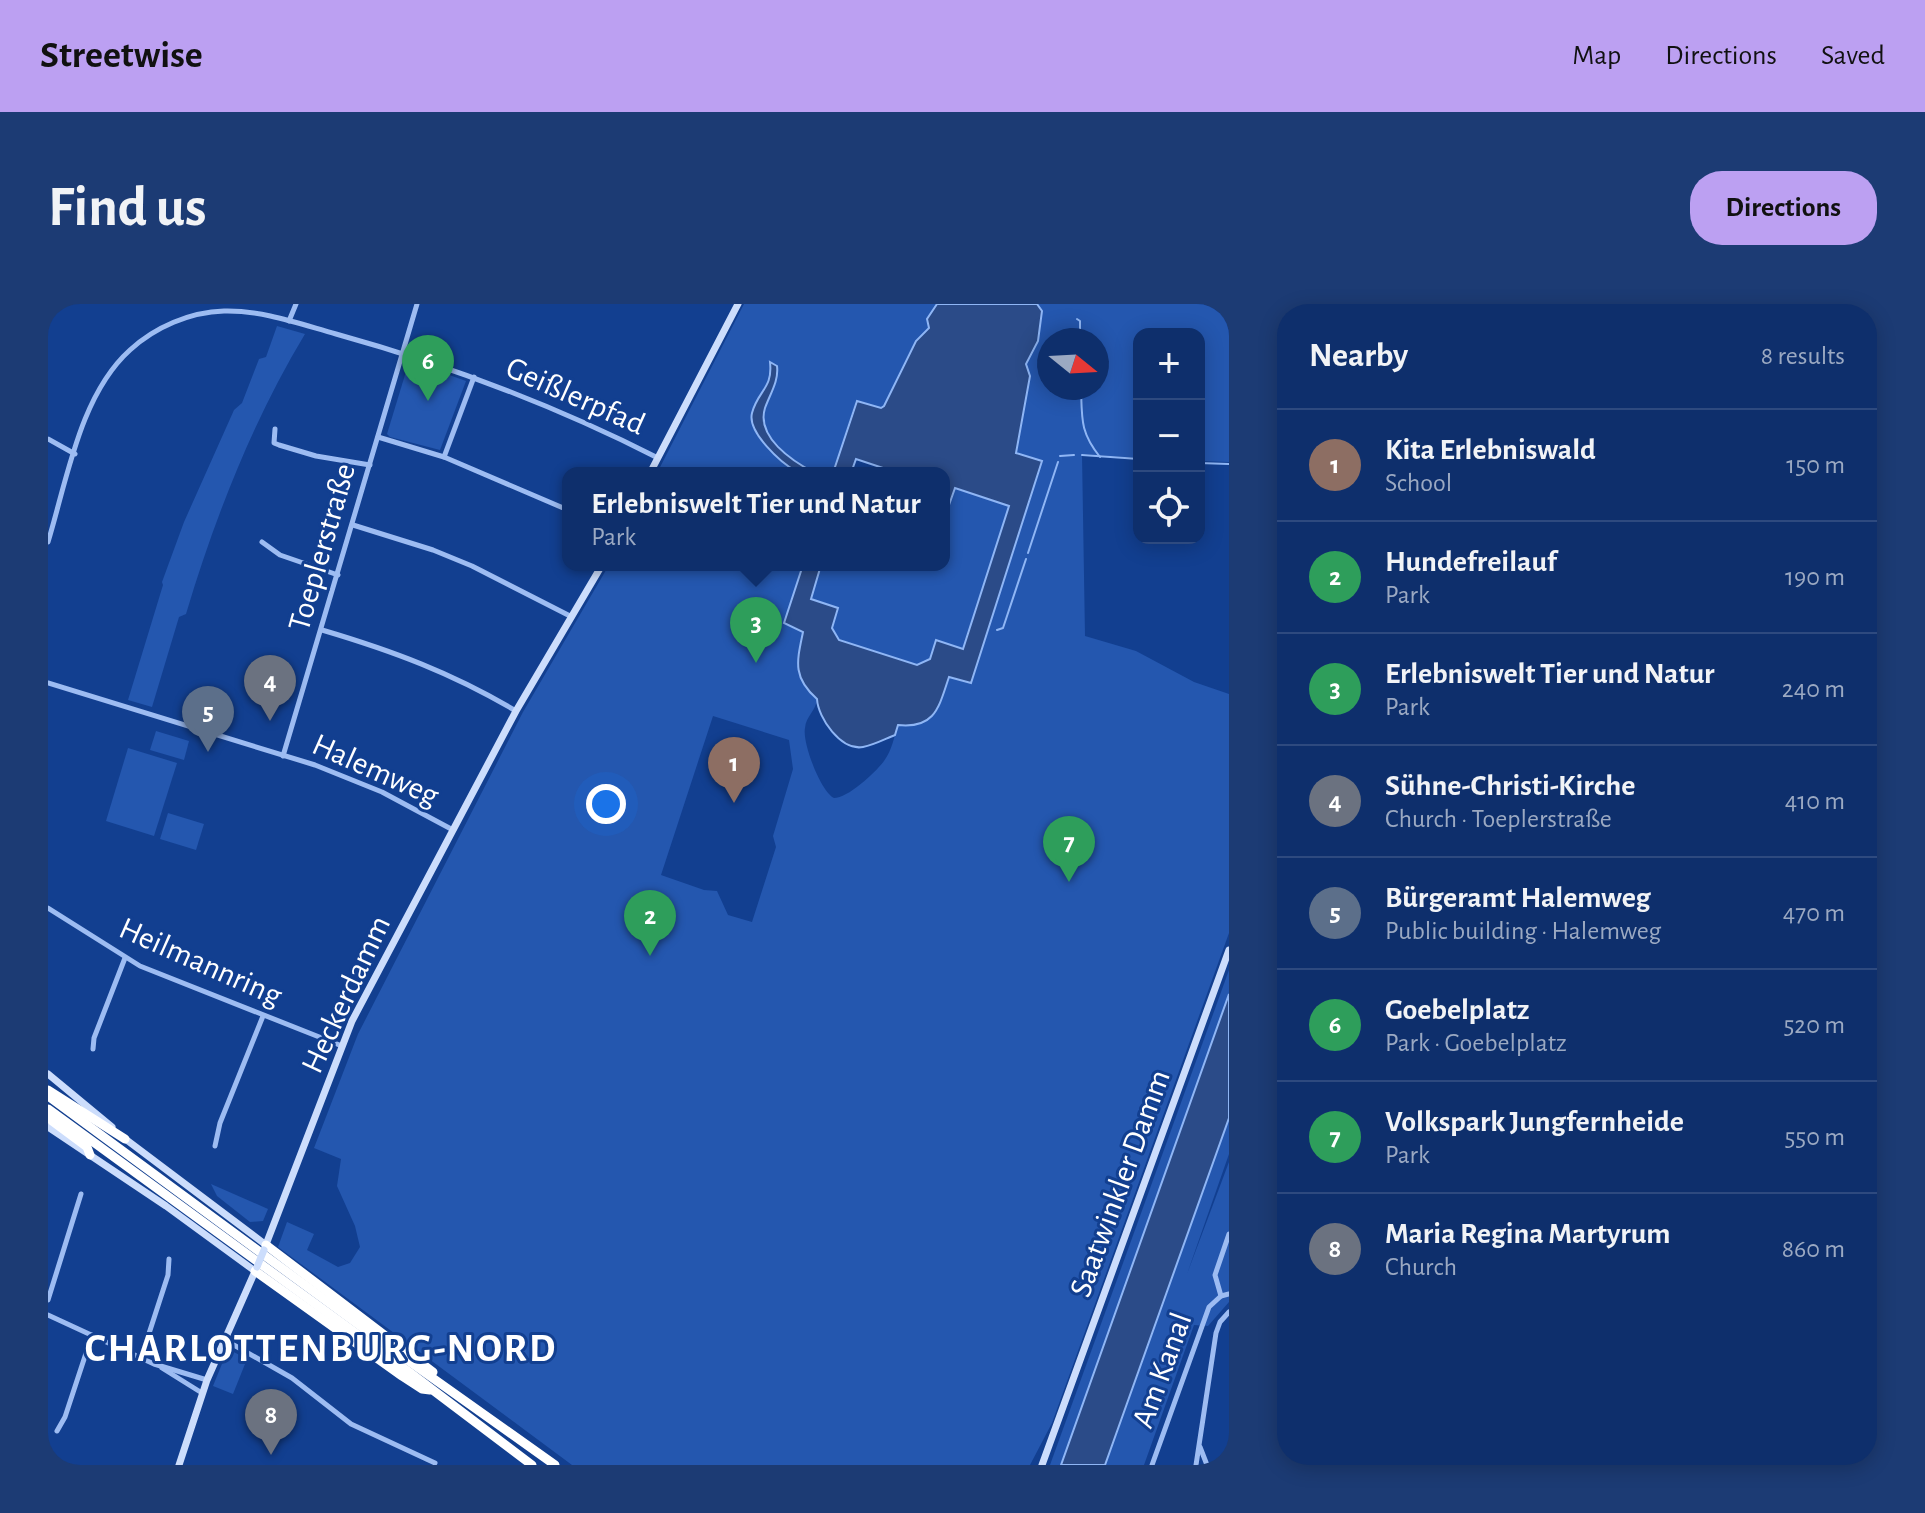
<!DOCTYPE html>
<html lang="en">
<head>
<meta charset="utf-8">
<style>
  :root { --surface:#0e2f6c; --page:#1c3b74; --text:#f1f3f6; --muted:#9ba9c2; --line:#2e4a7f; --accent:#bca0f2 }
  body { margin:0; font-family:"Alegreya Sans",sans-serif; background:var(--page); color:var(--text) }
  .controls { position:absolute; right:24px; top:24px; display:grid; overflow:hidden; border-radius:16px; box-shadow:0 4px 20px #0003 }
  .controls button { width:72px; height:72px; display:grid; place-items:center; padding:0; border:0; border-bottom:2px solid var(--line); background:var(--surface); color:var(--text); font:40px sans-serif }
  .compass { position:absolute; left:989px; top:24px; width:72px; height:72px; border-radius:50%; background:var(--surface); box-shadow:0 4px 20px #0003; rotate:108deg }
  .you { position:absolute; left:558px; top:500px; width:28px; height:28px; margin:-20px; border:6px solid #fff; border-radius:50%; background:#1a73e8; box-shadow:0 0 0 12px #1a73e833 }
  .badge { display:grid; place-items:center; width:52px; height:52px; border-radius:50%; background:var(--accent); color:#fff; font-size:26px; font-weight:700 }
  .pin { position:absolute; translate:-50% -66px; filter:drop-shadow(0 2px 4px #0008) }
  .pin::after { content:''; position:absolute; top:42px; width:28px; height:24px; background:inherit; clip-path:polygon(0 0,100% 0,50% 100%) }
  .popup { position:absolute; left:514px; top:163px; width:388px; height:104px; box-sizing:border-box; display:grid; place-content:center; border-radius:16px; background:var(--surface); filter:drop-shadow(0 2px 6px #0005); font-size:26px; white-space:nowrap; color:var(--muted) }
  .popup b { font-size:30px; color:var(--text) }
  .popup::after { content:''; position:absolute; left:50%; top:100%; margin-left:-16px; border:16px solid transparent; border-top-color:var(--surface) }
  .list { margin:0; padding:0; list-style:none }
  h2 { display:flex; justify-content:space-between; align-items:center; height:104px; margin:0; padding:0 32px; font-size:34px }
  h2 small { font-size:26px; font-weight:400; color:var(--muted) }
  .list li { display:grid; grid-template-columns:52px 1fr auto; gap:24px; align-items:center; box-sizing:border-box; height:112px; padding:0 32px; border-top:2px solid var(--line) }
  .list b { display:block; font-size:30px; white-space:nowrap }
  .list p { margin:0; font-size:26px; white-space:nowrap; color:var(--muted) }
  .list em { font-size:26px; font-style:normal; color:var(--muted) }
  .icon { flex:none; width:44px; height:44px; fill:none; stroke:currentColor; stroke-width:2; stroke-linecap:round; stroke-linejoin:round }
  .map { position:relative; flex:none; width:1181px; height:1161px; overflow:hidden; border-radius:32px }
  header { display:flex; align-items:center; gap:48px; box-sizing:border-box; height:112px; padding:0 40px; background:var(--accent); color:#111 }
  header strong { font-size:38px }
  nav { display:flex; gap:44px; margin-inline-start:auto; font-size:28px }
  .intro { display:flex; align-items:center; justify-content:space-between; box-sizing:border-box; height:192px; padding:0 48px }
  h1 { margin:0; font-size:56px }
  .button { padding:20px 36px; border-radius:32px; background:var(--accent); color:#111; font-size:28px; font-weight:700 }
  main { display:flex; gap:48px; padding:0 48px }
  aside { flex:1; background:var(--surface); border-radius:32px; box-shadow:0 4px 20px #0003 }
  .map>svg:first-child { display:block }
  .green { fill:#2457af; fill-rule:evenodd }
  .water { fill:#2b4b88; stroke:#8fb6f5; stroke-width:2 }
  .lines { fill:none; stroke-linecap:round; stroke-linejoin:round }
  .stream { stroke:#8fb6f5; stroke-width:2 }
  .street { stroke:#9dbcf2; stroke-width:5 }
  .secondary { stroke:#ccddfc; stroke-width:7 }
  .highway { stroke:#fff; stroke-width:9 }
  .secondary-bridge { stroke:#ccddfc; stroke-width:7 }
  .labels { text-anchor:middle; stroke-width:6; stroke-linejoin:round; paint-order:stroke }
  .street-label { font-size:32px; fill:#fff; stroke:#123f90 }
  .district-label { font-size:40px; font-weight:bold; letter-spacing:2px; fill:#fff; stroke:#123f90 }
</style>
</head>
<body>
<header>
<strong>Streetwise</strong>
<nav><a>Map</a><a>Directions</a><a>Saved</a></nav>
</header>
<div class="intro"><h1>Find us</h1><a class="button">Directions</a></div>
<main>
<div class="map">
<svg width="1181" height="1161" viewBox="0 0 1181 1161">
  <rect width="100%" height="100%" fill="#123f90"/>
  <g class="green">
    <path d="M 696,0 L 889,0 L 879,15 L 881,24 L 868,37 L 836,102 L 833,104 L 808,97 L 785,169 L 762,167 L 738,150 L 718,128 L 716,106 L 730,71 L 723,64 C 725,78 714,86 709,99 C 707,103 704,113 704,118 C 705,135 739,161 752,169 L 609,169 Z"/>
    <path d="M 989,0 L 1181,0 L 1181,158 L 1151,157 L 1151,30 L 1091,30 L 1091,154 L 1034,150 L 1037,332 L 1088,347 L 1146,378 L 1181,390 L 1181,629 L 1004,1119 L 982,1161 L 524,1161 L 230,943 L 239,918 L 266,930 L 259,946 L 290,963 L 302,959 L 312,943 L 307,922 L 289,882 L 293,855 L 266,844 L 310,730 L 475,408 L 561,261 L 755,261 L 736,319 L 755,328 C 748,355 746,375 769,395 C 768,407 758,412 757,424 C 754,439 773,488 786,494 C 800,494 827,469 836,457 C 844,446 846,433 850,421 L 890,405 L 901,372 L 922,379 L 993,157 L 968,150 L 981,69 L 978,60 C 985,41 999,22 989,0 ZM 1001,36 L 1049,36 L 1049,84 L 1001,84 ZM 665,412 L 741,436 L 745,465 L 725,532 L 728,543 L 704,618 L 680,611 L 669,587 L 656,586 L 613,571 Z"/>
    <path d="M 229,22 L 257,30 C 205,116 167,213 138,310 L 131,313 L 104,403 L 80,396 L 115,281 L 114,278 L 136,218 L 186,106 L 194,99 L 211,55 L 218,53 Z"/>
    <path d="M 365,58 L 418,77 L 392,146 L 342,133 L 339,130 L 360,61 Z"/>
    <path d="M 906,184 L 961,202 L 915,345 L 869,361 L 791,336 L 762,295 L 773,261 L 896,261 L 896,199 L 901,200 Z"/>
    <path d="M 108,427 L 141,437 L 136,456 L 102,446 Z"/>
    <path d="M 80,444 L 129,459 L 106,532 L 58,517 Z"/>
    <path d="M 120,509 L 156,520 L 148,546 L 112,535 Z"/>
    <path d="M 1181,666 L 1181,690 L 1013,1161 L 1002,1161 Z"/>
    <path d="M 1181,814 L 1181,850 L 1139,970 L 1181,858 L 1181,998 L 1160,1022 L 1146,1021 L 1096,1161 L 1057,1161 Z"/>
    <path d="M 163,880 L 220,905 L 215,917 L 202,918 L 169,892 Z"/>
    <path d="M 180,1045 L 199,1055 L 185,1090 L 165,1082 Z"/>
  </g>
  <g class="water">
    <path d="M 889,0 L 989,0 L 994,7 L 990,37 L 978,60 L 982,72 L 968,149 L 994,157 L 923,379 L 901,373 C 891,402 888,425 850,421 L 847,431 C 837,435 826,441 815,443 C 793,447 770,414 769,395 C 744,373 749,357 755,328 L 736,319 L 755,261 L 773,261 L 763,295 L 790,304 L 784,324 L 791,336 L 869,361 L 882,355 L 888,336 L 915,345 L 961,202 L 907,184 L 901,201 L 896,199 L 896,169 L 835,169 L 835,164 L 808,155 L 803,169 L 785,169 L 809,97 L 833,104 L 836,102 L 868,37 L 881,24 L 879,15 Z"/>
    <path d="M 722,58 L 729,62 C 731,77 722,90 717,104 C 708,133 744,157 767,169 C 760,169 754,170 748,167 C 733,159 699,128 704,109 C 710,86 725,85 722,58 Z"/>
    <path d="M 1181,690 L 1181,814 L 1057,1161 L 1013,1161 Z"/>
  </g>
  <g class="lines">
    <g class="stream">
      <path d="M 1029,15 L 1032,17 L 1032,36"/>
      <path d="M 1033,84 C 1034,115 1032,128 1052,153"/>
      <path d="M 1034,151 L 1091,155"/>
      <path d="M 1012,152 L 1026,151"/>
      <path d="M 1151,159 L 1181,160"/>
      <path d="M 980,249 L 1010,158"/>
      <path d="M 949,326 L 955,324 L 978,255"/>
    </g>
    <g class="street">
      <path d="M 241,17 L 248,0"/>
      <path d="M 227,125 L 226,139 L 231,141 L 268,152 L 322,161"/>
      <path d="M 330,133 L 396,153 L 520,206"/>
      <path d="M 0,135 L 27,150"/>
      <path d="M 396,153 L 426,73"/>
      <path d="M 305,221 L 385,246 L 424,262 L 524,313"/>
      <path d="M 0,238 C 19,176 32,91 82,46 C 107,23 142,8 176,7 C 214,6 252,20 288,30 C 400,61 506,101 610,154"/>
      <path d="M 214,238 L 232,251 L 290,271"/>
      <path d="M 274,326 C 345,347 404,369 468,407"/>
      <path d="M 0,379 L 267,461 L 334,488 L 405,526"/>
      <path d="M 235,452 L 369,0"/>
      <path d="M 0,604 L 92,662 L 294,742"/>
      <path d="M 45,745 L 46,734 L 77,654"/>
      <path d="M 167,842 L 172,819 L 215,712"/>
      <path d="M 1173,992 L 1167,971 L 1181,930"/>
      <path d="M 0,996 L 33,890"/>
      <path d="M 0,1011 L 106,1060 L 159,1076"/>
      <path d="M 177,1036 L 244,1074 L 303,1120 L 387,1159"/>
      <path d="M 93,1054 L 120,971 L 121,955"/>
      <path d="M 114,1064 L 154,1089"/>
      <path d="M 9,1127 L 17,1113 L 44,1031"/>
      <path d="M 1152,1143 L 1159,1161"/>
      <path d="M 1104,1161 L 1161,1003 L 1173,992 L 1181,990"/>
      <path d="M 1148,1161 L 1168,1029 L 1172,1018 L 1181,1008"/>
    </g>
    <g class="secondary">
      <path d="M 602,169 L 690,0"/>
      <path d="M 0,770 L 64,823"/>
      <path d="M 0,823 L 118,902 L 207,967"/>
      <path d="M 76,834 L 218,941"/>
      <path d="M 217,943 L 304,717 L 468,407 L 554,261"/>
      <path d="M 131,1161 L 159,1076 L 208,965"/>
      <path d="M 994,1161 L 1181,646"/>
    </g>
    <g class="highway">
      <path d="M 0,786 L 77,835"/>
      <path d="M 0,792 L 341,1043 L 507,1161"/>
      <path d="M 0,805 L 361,1068 L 484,1161"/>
      <path d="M 0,814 L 39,843 L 42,851"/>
      <path d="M 218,941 L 385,1068"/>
      <path d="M 207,967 L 354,1072 L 374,1085 L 382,1086"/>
    </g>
    <path class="secondary-bridge" d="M 209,963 L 216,946"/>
  </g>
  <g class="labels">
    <g class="street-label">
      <text transform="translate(528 91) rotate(24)" y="11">Geißlerpfad</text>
      <text transform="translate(273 243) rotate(-74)" y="11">Toeplerstraße</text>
      <text transform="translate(328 465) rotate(24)" y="11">Halemweg</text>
      <text transform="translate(153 657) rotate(24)" y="11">Heilmannring</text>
      <text transform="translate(297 690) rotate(-65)" y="11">Heckerdamm</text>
      <text transform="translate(1071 879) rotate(-70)" y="11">Saatwinkler Damm</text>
      <text transform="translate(1113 1066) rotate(-70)" y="11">Am Kanal</text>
    </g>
    <g class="district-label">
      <text x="273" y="1057">CHARLOTTENBURG-NORD</text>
    </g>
  </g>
</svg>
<div class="controls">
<button>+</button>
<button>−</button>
<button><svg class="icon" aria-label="locate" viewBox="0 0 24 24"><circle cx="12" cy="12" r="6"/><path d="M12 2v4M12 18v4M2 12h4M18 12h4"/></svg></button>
</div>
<svg class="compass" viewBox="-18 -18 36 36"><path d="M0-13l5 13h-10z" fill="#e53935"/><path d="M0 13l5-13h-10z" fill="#9ba9c2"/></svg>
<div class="you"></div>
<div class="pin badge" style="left:686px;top:499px;background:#8d6e63">1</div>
<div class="pin badge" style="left:602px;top:652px;background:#2e9e5b">2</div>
<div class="pin badge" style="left:708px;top:359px;background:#2e9e5b">3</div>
<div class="popup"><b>Erlebniswelt Tier und Natur</b>Park</div>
<div class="pin badge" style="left:222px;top:417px;background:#6b7280">4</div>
<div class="pin badge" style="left:160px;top:448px;background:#5c6f8a">5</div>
<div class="pin badge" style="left:380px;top:97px;background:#2e9e5b">6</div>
<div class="pin badge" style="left:1021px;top:578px;background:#2e9e5b">7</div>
<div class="pin badge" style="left:223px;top:1151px;background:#6b7280">8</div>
</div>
<aside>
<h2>Nearby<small>8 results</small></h2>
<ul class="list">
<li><span class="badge" style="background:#8d6e63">1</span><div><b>Kita Erlebniswald</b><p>School</p></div><em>150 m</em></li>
<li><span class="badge" style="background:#2e9e5b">2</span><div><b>Hundefreilauf</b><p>Park</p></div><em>190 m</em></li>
<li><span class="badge" style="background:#2e9e5b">3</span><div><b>Erlebniswelt Tier und Natur</b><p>Park</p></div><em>240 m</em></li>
<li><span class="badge" style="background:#6b7280">4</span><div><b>Sühne-Christi-Kirche</b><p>Church · Toeplerstraße</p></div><em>410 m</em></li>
<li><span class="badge" style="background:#5c6f8a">5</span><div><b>Bürgeramt Halemweg</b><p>Public building · Halemweg</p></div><em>470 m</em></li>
<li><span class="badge" style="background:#2e9e5b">6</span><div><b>Goebelplatz</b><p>Park · Goebelplatz</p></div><em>520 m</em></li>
<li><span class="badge" style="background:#2e9e5b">7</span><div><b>Volkspark Jungfernheide</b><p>Park</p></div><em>550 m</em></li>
<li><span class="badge" style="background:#6b7280">8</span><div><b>Maria Regina Martyrum</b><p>Church</p></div><em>860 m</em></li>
</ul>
</aside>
</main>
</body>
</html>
